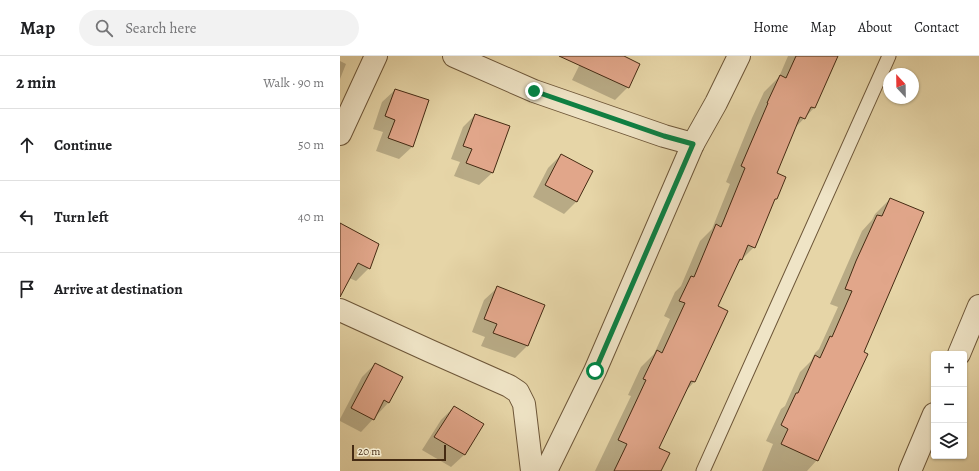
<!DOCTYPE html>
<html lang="en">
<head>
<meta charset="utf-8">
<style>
  :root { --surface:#fff; --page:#f2f2f2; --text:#202124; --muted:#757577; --line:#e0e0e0 }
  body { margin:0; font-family:Alegreya,serif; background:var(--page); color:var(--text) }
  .controls { position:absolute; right:12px; bottom:12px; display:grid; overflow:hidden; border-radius:4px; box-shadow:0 1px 3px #0004 }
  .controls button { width:36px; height:36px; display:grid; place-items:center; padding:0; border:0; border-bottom:1px solid var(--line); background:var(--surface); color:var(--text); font:20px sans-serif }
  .compass { position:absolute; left:543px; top:12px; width:36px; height:36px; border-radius:50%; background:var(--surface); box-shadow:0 1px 3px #0004; rotate:338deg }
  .scale { position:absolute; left:12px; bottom:10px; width:94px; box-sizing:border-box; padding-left:4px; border:2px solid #452b13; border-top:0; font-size:11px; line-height:14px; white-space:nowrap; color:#452b13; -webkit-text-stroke:3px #efe4c6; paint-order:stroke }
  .stop { position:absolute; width:12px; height:12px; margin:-9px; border:3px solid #0b8043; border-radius:50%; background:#fff }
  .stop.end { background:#0b8043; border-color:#fff; box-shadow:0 1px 4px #0008 }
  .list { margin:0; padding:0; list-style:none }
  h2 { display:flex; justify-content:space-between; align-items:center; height:52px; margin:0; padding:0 16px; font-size:17px }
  h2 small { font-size:13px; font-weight:400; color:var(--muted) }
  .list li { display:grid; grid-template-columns:26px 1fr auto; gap:12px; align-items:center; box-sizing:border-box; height:72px; padding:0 16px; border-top:1px solid var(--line) }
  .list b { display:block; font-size:15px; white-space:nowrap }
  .list em { font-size:13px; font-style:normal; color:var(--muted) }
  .icon { flex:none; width:22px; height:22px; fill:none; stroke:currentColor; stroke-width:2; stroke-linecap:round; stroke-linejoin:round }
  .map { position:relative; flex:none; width:639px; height:415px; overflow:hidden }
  header { display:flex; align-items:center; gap:24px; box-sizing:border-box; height:56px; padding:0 20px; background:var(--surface); border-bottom:1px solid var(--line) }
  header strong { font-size:19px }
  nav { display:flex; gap:22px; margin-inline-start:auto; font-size:14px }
  .search { width:280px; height:36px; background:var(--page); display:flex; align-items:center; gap:10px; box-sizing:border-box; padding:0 14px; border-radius:22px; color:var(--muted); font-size:15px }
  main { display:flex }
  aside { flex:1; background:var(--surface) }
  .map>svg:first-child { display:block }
  .shadow { fill:#0003 }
  .building { fill:#e1a68a; stroke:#452b13 }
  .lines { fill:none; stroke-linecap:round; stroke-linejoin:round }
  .lane-casing { stroke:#6d5638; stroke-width:15 }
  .street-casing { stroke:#6d5638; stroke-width:24 }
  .lane { stroke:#efe4c6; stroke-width:13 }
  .street { stroke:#efe4c6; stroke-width:22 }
  .route { stroke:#0b8043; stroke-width:5 }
</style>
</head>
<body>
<header>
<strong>Map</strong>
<div class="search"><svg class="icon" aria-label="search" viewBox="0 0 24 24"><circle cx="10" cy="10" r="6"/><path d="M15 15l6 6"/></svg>Search here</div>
<nav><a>Home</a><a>Map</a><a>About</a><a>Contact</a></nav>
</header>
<main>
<aside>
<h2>2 min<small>Walk · 90 m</small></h2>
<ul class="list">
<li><svg class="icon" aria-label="ahead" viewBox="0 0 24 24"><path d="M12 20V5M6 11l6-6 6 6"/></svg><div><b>Continue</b></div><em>50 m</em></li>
<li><svg class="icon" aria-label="left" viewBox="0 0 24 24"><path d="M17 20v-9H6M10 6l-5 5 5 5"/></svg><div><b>Turn left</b></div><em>40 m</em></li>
<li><svg class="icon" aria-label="arrive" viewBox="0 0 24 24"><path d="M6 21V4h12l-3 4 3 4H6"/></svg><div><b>Arrive at destination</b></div></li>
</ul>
</aside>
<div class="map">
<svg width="639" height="415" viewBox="0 0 639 415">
  <rect width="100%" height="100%" fill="#e6d5a7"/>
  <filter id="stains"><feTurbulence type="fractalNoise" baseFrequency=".005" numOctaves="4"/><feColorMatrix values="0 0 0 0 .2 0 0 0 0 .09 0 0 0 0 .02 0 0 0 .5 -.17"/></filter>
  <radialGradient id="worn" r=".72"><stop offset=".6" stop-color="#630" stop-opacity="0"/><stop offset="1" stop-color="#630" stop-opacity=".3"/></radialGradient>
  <g class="shadow">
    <path d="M 244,0 L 281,0 L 299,8 L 288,31 L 275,44 L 232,24 Z"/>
    <path d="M 448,0 L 497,0 L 474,52 L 454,73 L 436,118 L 436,143 L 433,145 L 414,191 L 398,207 L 377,251 L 387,255 L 354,326 L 345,336 L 318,393 L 320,415 L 255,415 L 291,340 L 288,339 L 301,311 L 314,298 L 330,263 L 324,260 L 335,236 L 341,230 L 360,185 L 372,173 L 390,128 L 386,126 L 412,62 L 424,36 L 439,21 Z"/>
    <path d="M 0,5 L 6,8 L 0,23 Z"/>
    <path d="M 55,34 L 72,91 L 59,103 L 36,95 L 43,76 L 33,73 L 42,46 Z"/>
    <path d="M 135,59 L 152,117 L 139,129 L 114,120 L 120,106 L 111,103 L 123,71 Z"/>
    <path d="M 221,99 L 237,145 L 224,158 L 193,141 L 208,112 Z"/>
    <path d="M 550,143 L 477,404 L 467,415 L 422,415 L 433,388 L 426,385 L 441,353 L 445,350 L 460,316 L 471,305 L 475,297 L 479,293 L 498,251 L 490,248 L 522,175 L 532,164 L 535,158 Z"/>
    <path d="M 0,169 L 38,188 L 29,212 L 16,225 L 5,220 L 0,222 Z"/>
    <path d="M 157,232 L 203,250 L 187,290 L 175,302 L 141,290 L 145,281 L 132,276 L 144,244 Z"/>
    <path d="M 35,308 L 49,346 L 21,376 L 0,365 L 0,363 L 22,321 Z"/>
    <path d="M 114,351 L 143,369 L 124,399 L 111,411 L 82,394 L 101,364 Z"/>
  </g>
  <g class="building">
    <path d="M 219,0 L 284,0 L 300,8 L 289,32 Z"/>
    <path d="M 456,0 L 498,0 L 475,52 L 471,51 L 465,63 L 460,61 L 437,117 L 446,121 L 437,143 L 435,143 L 415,192 L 408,189 L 402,204 L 400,203 L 378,250 L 388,255 L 355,326 L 351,325 L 319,392 L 330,397 L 321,415 L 274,415 L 287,388 L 278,384 L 306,324 L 303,323 L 317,294 L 322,297 L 345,247 L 339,245 L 351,220 L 354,221 L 376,168 L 381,171 L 405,112 L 401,110 L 428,47 L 427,47 L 440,19 L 446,22 Z"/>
    <path d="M 55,33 L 89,44 L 73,91 L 48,82 L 55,64 L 45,60 Z"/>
    <path d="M 135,58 L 170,70 L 153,117 L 126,107 L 132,93 L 123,90 Z"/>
    <path d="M 221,98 L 253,115 L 237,146 L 205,129 Z"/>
    <path d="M 550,142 L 584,156 L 524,296 L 528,298 L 478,405 L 441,388 L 448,373 L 441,369 L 456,337 L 458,337 L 475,299 L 480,302 L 490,280 L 492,281 L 512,235 L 505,233 L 516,205 L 537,159 L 542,160 Z"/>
    <path d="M 0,167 L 39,188 L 30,213 L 18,207 L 0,241 Z"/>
    <path d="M 157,230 L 205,249 L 188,290 L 153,277 L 157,268 L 144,263 Z"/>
    <path d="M 35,307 L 63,321 L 49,347 L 44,344 L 34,364 L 11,352 Z"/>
    <path d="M 114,350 L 144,368 L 125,399 L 94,381 Z"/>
  </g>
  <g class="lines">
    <defs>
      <path id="lane" d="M 363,415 L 549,0"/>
      <g id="street">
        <path d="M 114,0 L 194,35 L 324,80 L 353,88"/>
        <path d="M 0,78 L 36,0"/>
        <path d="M 0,254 L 90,295 L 169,330 L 178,336 L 184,348 L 192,415"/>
        <path d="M 619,298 L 639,250"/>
        <path d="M 206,415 L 255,315 L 353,88 L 376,47 L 399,0"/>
        <path d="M 570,415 L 594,358"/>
      </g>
    </defs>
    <use href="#lane" class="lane-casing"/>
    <use href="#street" class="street-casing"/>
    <use href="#lane" class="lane"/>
    <use href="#street" class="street"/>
  </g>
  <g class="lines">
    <path class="route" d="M 194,35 L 324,80 L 353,88 L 255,315"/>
  </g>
  <rect width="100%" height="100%" filter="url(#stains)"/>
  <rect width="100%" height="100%" fill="url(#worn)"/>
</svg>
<div class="controls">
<button>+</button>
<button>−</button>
<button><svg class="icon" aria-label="layers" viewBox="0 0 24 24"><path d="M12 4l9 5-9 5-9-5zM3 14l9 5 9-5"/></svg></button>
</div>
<svg class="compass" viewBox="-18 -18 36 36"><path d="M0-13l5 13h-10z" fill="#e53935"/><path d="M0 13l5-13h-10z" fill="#757577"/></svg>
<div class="scale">20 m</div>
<div class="stop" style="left:255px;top:315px"></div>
<div class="stop end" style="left:194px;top:35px"></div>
</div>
</main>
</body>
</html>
